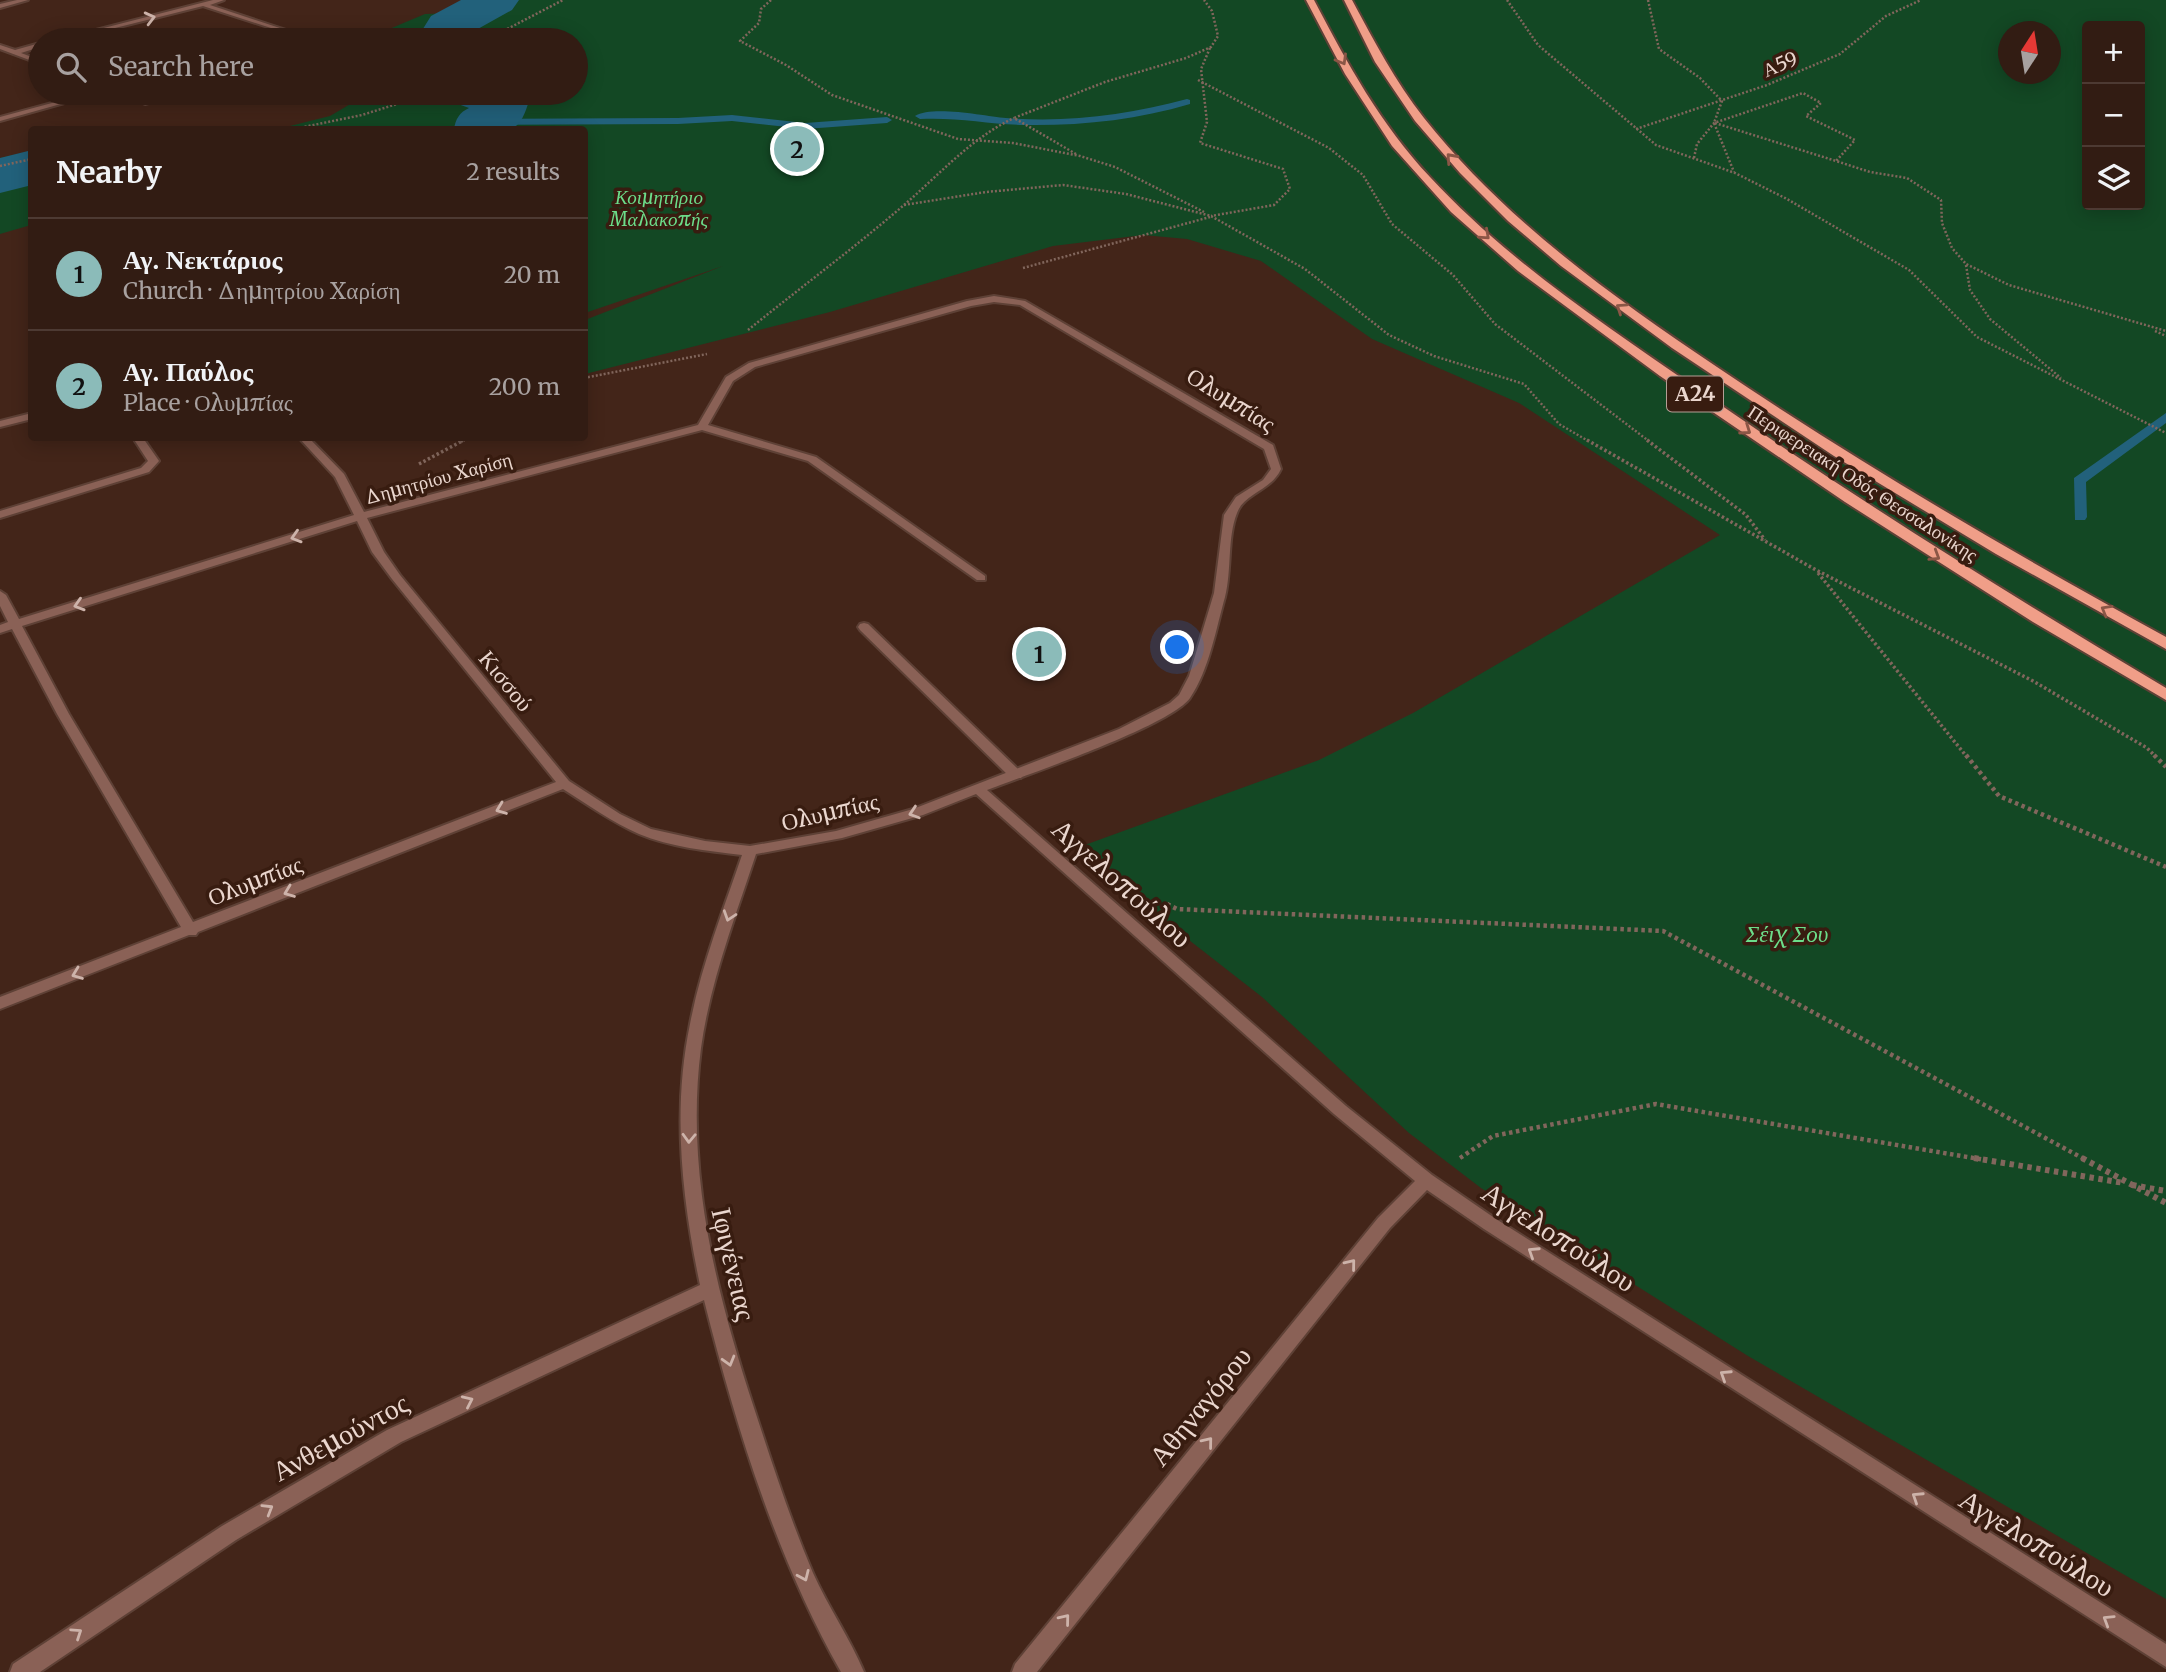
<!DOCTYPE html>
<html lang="en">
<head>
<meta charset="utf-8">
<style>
  :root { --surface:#321c13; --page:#3a251c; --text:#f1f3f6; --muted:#a8a1a0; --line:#4d3a33; --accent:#8bbbb9 }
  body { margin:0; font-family:Merriweather,serif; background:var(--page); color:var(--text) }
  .controls { position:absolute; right:21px; top:21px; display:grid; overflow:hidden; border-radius:7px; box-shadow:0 4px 18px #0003 }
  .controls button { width:63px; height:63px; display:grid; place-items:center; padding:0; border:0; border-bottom:2px solid var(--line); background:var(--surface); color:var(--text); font:35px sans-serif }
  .compass { position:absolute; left:1998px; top:21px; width:63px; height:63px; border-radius:50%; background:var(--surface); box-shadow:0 4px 18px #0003; rotate:12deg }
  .you { position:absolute; left:1178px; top:648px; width:24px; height:24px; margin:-18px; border:5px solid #fff; border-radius:50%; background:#1a73e8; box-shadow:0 0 0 10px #1a73e833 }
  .badge { display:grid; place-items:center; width:46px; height:46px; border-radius:50%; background:var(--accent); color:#111; font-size:23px; font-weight:700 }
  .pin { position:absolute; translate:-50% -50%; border:4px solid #fff; box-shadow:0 2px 7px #0006 }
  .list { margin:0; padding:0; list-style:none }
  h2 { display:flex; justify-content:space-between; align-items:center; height:91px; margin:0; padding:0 28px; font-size:30px }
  h2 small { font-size:23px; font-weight:400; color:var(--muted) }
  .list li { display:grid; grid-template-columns:46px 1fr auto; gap:21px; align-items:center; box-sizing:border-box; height:112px; padding:0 28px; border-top:2px solid var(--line) }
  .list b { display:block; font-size:26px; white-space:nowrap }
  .list p { margin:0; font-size:23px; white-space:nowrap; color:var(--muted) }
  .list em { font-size:23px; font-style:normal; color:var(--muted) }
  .icon { flex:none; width:38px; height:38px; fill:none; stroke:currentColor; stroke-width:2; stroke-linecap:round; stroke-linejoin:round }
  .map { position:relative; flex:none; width:2166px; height:1672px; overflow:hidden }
  .search { position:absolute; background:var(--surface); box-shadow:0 4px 18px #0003; left:28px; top:28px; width:560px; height:77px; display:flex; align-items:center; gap:18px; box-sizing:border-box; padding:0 24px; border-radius:38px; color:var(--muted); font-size:26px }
  .panel { position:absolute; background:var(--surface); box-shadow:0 4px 18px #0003; left:28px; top:126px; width:560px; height:315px; border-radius:7px }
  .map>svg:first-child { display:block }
  .green { fill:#134824; fill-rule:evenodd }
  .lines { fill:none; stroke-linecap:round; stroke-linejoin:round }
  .stream { fill:#22617b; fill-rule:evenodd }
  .river { fill:#22617b; fill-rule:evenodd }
  .service-casing { stroke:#5e4136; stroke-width:4 }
  .minor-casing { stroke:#5e4136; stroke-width:4 }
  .trunk-casing { stroke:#5e4136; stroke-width:4 }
  .path-far3 { stroke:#81665c; stroke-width:2.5; stroke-dasharray:2 2; stroke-linecap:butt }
  .path-far2 { stroke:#81665c; stroke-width:3.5; stroke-dasharray:2.5 2.5; stroke-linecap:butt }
  .path-far1 { stroke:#81665c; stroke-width:4.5; stroke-dasharray:3.5 3.5; stroke-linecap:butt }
  .path { stroke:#81665c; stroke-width:6; stroke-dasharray:4.5 4.5; stroke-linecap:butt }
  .service { fill:#8a6156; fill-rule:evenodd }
  .minor { fill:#8a6156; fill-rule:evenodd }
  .trunk { fill:#f09e88; fill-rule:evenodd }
  .oneway { stroke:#cdb3aa }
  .oneway2 { stroke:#8b5646 }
  .labels { text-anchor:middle; stroke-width:7; stroke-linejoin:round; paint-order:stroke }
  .far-street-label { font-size:19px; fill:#ead6ce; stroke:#381c10 }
  .far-park-label { font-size:19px; font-style:italic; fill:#6cdd8a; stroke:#381c10 }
  .shield { fill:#381c10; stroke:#b59e95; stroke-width:2 }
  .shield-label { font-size:21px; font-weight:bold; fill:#ead6ce }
  .street-label { font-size:23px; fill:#ead6ce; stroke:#381c10 }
  .park-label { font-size:23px; font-style:italic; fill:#6cdd8a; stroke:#381c10 }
  .near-street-label { font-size:28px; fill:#ead6ce; stroke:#381c10 }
</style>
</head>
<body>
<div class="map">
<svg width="2166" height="1672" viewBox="0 0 2166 1672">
  <rect width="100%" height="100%" fill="#432519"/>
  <g class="green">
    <path d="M 497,0 L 2166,0 L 2166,1599 L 1748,1356 L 1481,1188 L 1409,1133 L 1262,997 L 1171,926 L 1082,846 L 1319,760 L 1413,713 L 1720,535 L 1519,403 L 1372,339 L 1261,261 L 1187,239 L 1143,235 L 1053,246 L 830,312 L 585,374 L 585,320 L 723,266 L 585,313 L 584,130 L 274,130 L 330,116 L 369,93 L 576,93 L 576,40 L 363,40 L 425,14 L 455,13 L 504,1 ZM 2087,26 L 2140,26 L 2140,205 L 2087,205 ZM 2008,32 L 2050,32 L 2050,74 L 2008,74 Z"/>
    <path d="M 31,151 L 31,225 L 0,234 L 0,158 Z"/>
  </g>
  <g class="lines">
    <g class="stream">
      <path d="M 1187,99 L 1190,100 L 1190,104 C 1136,120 1080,126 1023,125 C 989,124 955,117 920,119 L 915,116 C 932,105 985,116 1006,118 C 1067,123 1128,115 1187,99 Z"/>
      <path d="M 732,115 L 805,123 L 887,117 L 892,120 L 887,123 L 805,129 L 732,121 L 678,124 L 482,125 L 477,122 L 482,119 L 678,118 Z"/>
      <path d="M 2166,413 L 2166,423 L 2086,482 L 2087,517 L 2085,520 L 2075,520 L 2074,478 Z"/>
    </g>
    <g class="river">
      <path d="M 461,0 L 519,0 L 512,10 L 467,35 L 464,40 L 416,40 L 431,16 Z"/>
      <path d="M 451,93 L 523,93 L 529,101 C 525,113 522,124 510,130 L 454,130 C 455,119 460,112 469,108 L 458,104 Z"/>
      <path d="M 32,150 L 32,185 L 0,193 L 0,158 Z"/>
    </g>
    <defs>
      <g id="service">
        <path d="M 32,413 L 32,419 L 0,427 L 0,421 Z"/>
        <path d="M 133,438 L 143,438 L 159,461 L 149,472 L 0,518 L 0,511 L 141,468 L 148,461 Z"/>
        <path d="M 864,623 L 868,624 L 1021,772 L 1023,775 L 1021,778 L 1011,778 L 860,630 L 858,627 L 860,624 Z"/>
      </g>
      <g id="minor">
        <path d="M 17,0 L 28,0 L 0,8 L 0,4 Z"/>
        <path d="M 213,0 L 224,0 L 210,5 L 307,37 L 302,38 L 203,6 L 67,40 L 57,40 Z"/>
        <path d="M 40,43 L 40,47 L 21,53 L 40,60 L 40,64 L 0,49 L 0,45 L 15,50 Z"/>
        <path d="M 89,93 L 100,93 L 0,121 L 0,117 Z"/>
        <path d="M 119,93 L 129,93 L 152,102 L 145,104 Z"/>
        <path d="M 994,296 L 1025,301 L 1273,445 L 1281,469 C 1271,491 1244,493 1237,513 C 1227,538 1232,570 1225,597 C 1216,629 1209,670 1190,698 C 1170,726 1026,775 987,790 L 1346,1106 L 1432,1175 L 1496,1219 L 2166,1644 L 2166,1667 L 1484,1229 L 1427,1190 L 1390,1228 L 1037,1672 L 1012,1672 L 1015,1664 L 1378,1218 L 1415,1181 L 1334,1114 L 976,794 L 923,815 L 842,838 L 756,854 C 735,918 710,982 701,1048 C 685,1171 716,1292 754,1408 C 772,1463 790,1519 813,1573 C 828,1607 850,1638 864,1672 L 841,1672 C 776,1557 736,1427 704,1300 L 401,1442 L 236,1540 L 40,1672 L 10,1672 L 13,1664 L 222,1526 L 387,1430 L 700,1285 C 682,1199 672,1111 690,1024 C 701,966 723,911 742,855 C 708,851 670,847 639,834 C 612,822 588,805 563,789 L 198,932 L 196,935 L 189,935 L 0,1009 L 0,997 L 181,927 L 57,714 L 12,629 L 0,633 L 0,625 L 8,622 L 0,606 L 0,591 L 6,595 L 19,619 L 354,515 L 335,477 L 299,438 L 309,438 L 344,474 L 364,512 L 698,425 L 726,377 L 749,363 L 967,301 ZM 994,302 L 1020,305 L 1264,449 L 1271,469 L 1263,480 L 1236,497 L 1224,515 L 1214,593 L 1189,676 L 1179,695 L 1170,703 L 1119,729 L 913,809 L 836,831 L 750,846 L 705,841 L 651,829 L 620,814 L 569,781 L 400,575 L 384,552 L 367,518 L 702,430 L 808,461 L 977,580 L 985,580 L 985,576 L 816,457 L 708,425 L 733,381 L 755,367 L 971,306 ZM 357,521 L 372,552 L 392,579 L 556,782 L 193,922 L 69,714 L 22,626 Z"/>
      </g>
      <g id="trunk">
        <path d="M 1306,0 L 1314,0 C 1347,63 1381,125 1430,177 C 1507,260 1603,324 1696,388 C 1849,494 2006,593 2166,688 L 2166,700 L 2033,622 L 1845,502 L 1660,376 L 1518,271 L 1451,212 L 1392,146 L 1345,74 Z"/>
        <path d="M 1344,0 L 1352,0 C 1374,41 1395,81 1424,118 C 1504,219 1610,295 1717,367 C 1862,465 2013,553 2166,637 L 2166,649 L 1996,554 L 1834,456 L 1672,348 L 1561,266 L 1508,221 L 1460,173 L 1415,121 L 1375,62 Z"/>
      </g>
    </defs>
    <use href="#service" class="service-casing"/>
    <use href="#minor" class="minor-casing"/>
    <use href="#trunk" class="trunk-casing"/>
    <g class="path-far3">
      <path d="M 771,0 L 761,9 L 759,23 L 740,41 L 786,65 L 832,95 L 958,139 L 1013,143 L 1080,156 L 1115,167 L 1204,212"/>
      <path d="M 1507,0 L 1538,45 L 1656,145 L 1735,173 L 1787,199 L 1909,270 L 1977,337 L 2166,433"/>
      <path d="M 1648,0 L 1659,49 L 1700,78 L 1722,101 L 1714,123 L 1734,172"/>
      <path d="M 486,40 L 563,0"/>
      <path d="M 1210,48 L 1201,69 L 1207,122 L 1200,143 L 1283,169 L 1290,189 L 1274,205 L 1211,216"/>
      <path d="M 1198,80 L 1329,148 L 1363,175 L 1392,224 L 1453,275 L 1495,324 L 1650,442"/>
      <path d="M 1715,123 L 1836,161"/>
      <path d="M 1636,129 L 1767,85 L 1840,54 L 1886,16 L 1921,0"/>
      <path d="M 289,130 L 362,115 L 432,93"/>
      <path d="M 1076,154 L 1014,118 L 1105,82 L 1186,58 L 1211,47 L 1218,36 L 1212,11 L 1204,0"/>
      <path d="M 1694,158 L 1697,144 L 1714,123 L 1803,93 L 1821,103 L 1806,116 L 1855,140 L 1836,161 L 1870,172 L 1907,178 L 1941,200 L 1942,223 L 1952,248 L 1966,264 L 2009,285 L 2166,331"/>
      <path d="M 0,166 L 32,159"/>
      <path d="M 904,205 L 986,192 L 1063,185 L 1126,194 L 1211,216 L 1305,269 L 1389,335 L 1434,356 L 1524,384 L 1559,424 L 1590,442"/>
      <path d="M 1966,265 L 1970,290 L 1990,319 L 2061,378"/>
      <path d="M 1023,268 L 1210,217"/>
      <path d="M 748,330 C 800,288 854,248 904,205 C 939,175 971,138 1014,118"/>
      <path d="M 2155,331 L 2166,336"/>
      <path d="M 584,378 L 707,354"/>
      <path d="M 461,442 L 468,438"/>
    </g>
    <g class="path-far2">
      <path d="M 1587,440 L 1816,570 L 2033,681 L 2147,748 L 2156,757"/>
      <path d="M 1647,440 L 1746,515 L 1765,540"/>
      <path d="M 419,464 L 464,440"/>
      <path d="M 1818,573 L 1967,757"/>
    </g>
    <g class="path-far1">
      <path d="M 1966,755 L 1999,796 L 2166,867"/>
      <path d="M 2154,755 L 2166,767"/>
      <path d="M 1167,904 L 1177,909 L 1663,931 L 2086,1160"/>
      <path d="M 1460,1158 L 1493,1136 L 1656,1104 L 1985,1160"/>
    </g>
    <g class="path">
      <path d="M 1974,1158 L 2124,1183"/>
      <path d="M 2082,1158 L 2166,1203"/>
      <path d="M 2132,1185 L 2166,1191"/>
    </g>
    <use href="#service" class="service"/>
    <use href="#minor" class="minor"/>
    <use href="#trunk" class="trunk"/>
  </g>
  <defs><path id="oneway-chevron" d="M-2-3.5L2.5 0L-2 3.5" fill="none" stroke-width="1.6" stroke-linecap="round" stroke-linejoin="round" transform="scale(1.75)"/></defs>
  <g class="oneway">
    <use href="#oneway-chevron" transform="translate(150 18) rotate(-14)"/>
    <use href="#oneway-chevron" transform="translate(296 537) rotate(163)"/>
    <use href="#oneway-chevron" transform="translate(79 605) rotate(163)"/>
    <use href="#oneway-chevron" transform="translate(501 809) rotate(159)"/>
    <use href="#oneway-chevron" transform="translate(914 813) rotate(162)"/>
    <use href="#oneway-chevron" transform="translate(289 892) rotate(159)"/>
    <use href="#oneway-chevron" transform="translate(729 916) rotate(108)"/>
    <use href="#oneway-chevron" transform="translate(77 974) rotate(159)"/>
    <use href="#oneway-chevron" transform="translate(689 1138) rotate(92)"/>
    <use href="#oneway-chevron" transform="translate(1533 1252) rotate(-147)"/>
    <use href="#oneway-chevron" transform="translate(1351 1264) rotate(-51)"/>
    <use href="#oneway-chevron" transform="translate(729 1361) rotate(74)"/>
    <use href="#oneway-chevron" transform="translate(1725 1375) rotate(-147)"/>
    <use href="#oneway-chevron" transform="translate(468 1401) rotate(-25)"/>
    <use href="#oneway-chevron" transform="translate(1208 1442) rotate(-51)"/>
    <use href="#oneway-chevron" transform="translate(1917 1497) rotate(-147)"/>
    <use href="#oneway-chevron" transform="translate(268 1509) rotate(-31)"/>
    <use href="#oneway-chevron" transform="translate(804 1576) rotate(66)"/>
    <use href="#oneway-chevron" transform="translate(1065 1619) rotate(-51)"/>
    <use href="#oneway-chevron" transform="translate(2108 1620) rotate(-148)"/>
    <use href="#oneway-chevron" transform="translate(77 1633) rotate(-34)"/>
  </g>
  <g class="oneway2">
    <use href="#oneway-chevron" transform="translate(1342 60) rotate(60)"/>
    <use href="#oneway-chevron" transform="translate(1451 158) rotate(-132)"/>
    <use href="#oneway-chevron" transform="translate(1485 235) rotate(42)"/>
    <use href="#oneway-chevron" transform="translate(1621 308) rotate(-146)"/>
    <use href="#oneway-chevron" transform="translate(1746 430) rotate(35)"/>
    <use href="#oneway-chevron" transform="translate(1935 556) rotate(32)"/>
    <use href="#oneway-chevron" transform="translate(2106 610) rotate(-150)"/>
  </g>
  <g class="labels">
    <g class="far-street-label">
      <text transform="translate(1780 64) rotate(-23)" y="7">Α59</text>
      <text transform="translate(438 478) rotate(-15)" y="7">Δημητρίου Χαρίση</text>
      <text transform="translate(1863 483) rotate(33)" y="7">Περιφερειακή Οδός Θεσσαλονίκης</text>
    </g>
    <g class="far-park-label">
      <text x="659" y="204">Κοιμητήριο<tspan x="659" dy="22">Μαλακοπής</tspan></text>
    </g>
    <rect class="shield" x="1667" y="376.5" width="56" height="35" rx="5"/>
    <g class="shield-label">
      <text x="1695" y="401">Α24</text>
    </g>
    <g class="street-label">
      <text transform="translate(1231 400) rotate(32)" y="8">Ολυμπίας</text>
      <text transform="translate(506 681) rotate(51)" y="8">Κισσού</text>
      <text transform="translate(830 812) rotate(-13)" y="8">Ολυμπίας</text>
      <text transform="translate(255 881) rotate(-21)" y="8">Ολυμπίας</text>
    </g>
    <g class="park-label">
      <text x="1787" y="942">Σέιχ Σου</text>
    </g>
    <g class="near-street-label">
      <text transform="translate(1122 883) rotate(42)" y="10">Αγγελοπούλου</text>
      <text transform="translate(1559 1237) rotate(33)" y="10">Αγγελοπούλου</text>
      <text transform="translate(734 1264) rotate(77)" y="10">Ιφιγένειας</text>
      <text transform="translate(1200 1406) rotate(-51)" y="10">Αθηναγόρου</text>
      <text transform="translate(340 1437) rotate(-29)" y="10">Ανθεμούντος</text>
      <text transform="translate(2037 1543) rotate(32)" y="10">Αγγελοπούλου</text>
    </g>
  </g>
</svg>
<div class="controls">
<button>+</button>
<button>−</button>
<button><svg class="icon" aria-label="layers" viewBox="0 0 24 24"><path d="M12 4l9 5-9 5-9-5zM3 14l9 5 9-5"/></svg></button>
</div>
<svg class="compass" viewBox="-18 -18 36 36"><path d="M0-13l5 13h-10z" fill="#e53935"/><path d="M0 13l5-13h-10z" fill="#a8a1a0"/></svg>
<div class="you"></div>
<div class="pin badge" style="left:1039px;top:654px">1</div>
<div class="pin badge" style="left:797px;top:149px">2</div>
<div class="search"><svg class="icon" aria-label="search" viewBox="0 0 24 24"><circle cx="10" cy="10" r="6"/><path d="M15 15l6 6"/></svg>Search here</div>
<section class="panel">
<h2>Nearby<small>2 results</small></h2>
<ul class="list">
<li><span class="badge">1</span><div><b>Αγ. Νεκτάριος</b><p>Church · Δημητρίου Χαρίση</p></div><em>20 m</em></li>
<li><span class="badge">2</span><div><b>Αγ. Παύλος</b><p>Place · Ολυμπίας</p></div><em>200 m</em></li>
</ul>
</section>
</div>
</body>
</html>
